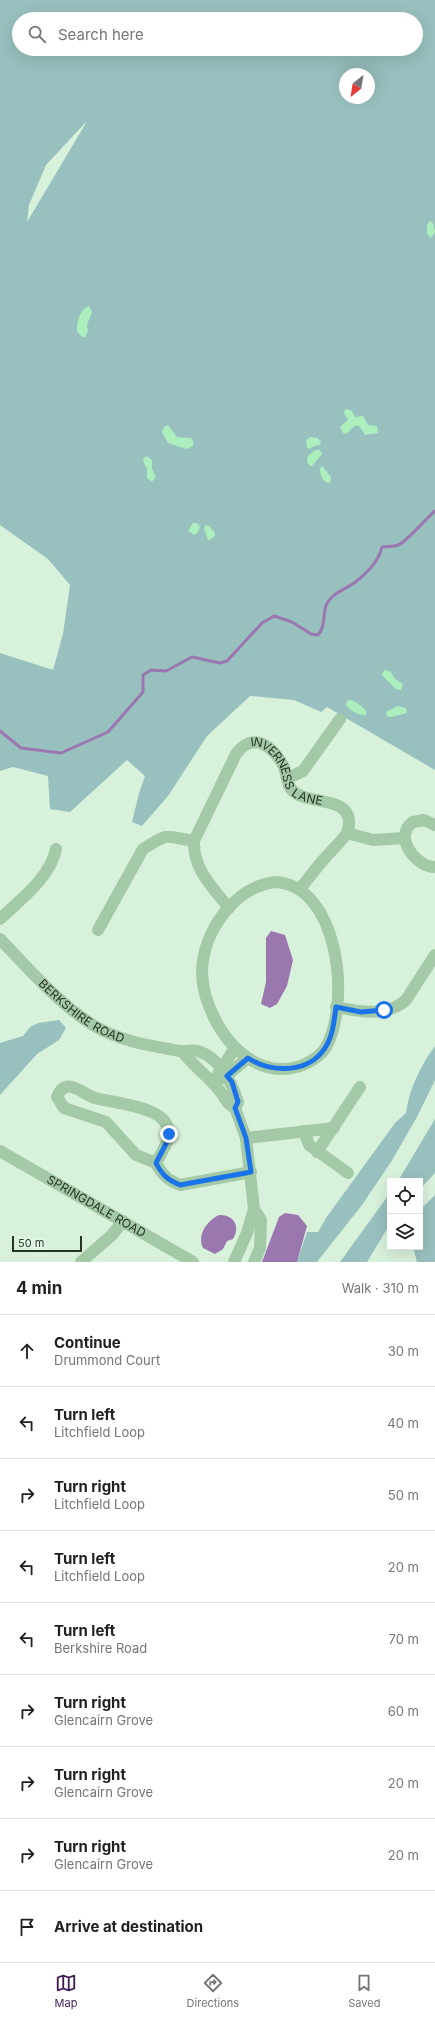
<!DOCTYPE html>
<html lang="en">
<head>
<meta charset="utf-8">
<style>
  :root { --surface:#fff; --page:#f2f2f2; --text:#202124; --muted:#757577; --line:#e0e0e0; --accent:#421b56 }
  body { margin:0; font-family:Inter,sans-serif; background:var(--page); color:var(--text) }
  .controls { position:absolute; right:12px; bottom:12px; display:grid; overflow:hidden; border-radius:0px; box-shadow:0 4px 16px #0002 }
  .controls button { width:36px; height:36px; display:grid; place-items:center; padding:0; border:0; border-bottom:1px solid var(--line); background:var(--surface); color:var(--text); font:20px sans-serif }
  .compass { position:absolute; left:339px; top:68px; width:36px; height:36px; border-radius:50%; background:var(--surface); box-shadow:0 4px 16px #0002; rotate:210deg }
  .scale { position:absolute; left:12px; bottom:10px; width:70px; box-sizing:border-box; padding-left:4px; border:2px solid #273426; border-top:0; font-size:11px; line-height:14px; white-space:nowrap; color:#273426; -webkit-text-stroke:3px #e4f9e7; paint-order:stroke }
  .stop { position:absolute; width:12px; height:12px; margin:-9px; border:3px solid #1a73e8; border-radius:50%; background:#fff }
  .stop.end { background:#1a73e8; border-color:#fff; box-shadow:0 1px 4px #0008 }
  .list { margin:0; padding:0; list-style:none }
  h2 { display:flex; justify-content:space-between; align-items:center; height:52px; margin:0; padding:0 16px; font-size:17px }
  h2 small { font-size:13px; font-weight:400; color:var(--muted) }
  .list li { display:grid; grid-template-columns:26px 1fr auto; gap:12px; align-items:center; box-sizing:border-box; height:72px; padding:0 16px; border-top:1px solid var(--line) }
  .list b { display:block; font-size:15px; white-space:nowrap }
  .list p { margin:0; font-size:13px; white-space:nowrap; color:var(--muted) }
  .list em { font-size:13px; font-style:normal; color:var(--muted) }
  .icon { flex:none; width:22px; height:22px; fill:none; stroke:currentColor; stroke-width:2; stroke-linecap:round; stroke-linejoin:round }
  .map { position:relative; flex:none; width:435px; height:1262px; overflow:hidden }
  .search { position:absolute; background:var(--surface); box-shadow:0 4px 16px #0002; left:12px; right:12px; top:12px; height:44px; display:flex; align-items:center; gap:10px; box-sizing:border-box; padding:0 14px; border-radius:22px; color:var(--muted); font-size:15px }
  .sheet { height:700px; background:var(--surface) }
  nav { display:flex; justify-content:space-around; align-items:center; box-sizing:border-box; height:56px; border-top:1px solid var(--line); background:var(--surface); font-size:11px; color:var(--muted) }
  nav a { display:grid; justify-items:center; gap:2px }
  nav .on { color:var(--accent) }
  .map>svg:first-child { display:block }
  .green { fill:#98c0be; fill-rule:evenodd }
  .sand { fill:#adeebe }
  .water { fill:#9a77af }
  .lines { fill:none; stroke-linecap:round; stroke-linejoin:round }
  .stream { stroke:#9a77af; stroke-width:3 }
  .minor { stroke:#a4c9a6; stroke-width:12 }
  .route { stroke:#1a73e8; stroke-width:5 }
  .labels { text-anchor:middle; stroke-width:4; stroke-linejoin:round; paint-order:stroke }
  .street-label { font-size:12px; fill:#273426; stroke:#e4f9e7 }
</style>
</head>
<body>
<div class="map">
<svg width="435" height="1262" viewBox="0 0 435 1262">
  <rect width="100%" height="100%" fill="#d8f1db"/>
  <g class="green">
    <path d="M 0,0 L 435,0 L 435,770 L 327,707 L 321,712 L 294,700 L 250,696 L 207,736 L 168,796 L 142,826 L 132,822 L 139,793 L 145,776 L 127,760 L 70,812 L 50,809 L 48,776 L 13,767 L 0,771 L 0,653 L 53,670 L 63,634 L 70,585 L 48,559 L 0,525 ZM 19,19 L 416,19 L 416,49 L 19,49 ZM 345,74 L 369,74 L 369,98 L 345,98 ZM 86,122 L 86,123 L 27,222 L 29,205 L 46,165 Z"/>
    <path d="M 59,1020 L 66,1028 L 59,1040 L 37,1054 L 0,1095 L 0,1043 L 23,1036 L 30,1027 L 38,1023 Z"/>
    <path d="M 435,1046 L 435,1080 L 417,1117 L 391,1162 L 362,1205 L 317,1262 L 297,1262 L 307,1232 L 318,1232 L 326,1218 L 395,1123 L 406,1113 C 409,1089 421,1065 435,1046 Z"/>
    <path d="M 435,1119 L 435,1173 L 420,1189 L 420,1181 L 398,1181 Z"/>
    <path d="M 390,1193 L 390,1224 L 367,1262 L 340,1262 Z"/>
    <path d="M 435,1195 L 435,1262 L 417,1262 L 413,1247 L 420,1247 L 420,1210 Z"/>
  </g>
  <g class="sand">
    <path d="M 430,221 L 433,223 L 435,232 L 431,238 L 427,234 L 427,225 Z"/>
    <path d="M 89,306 L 92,312 L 87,325 L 88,331 L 85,337 L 82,337 L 77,331 C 77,322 79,310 89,306 Z"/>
    <path d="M 348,409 L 352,411 L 355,417 L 363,416 L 368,425 L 377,426 L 378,433 L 365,435 L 360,427 L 356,425 L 346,434 L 343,433 L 340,427 L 348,420 L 344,413 L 345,410 Z"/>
    <path d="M 168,425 L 177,437 L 191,438 L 193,441 L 193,446 L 187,449 L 168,443 L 162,432 L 164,427 Z"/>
    <path d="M 310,437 L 318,438 L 321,442 L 320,445 L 314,446 L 310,449 L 307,448 L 306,441 Z"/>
    <path d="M 315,450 L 320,450 L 322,454 L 312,466 L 310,466 L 307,462 L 308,456 Z"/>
    <path d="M 147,456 L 152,460 L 152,469 L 156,477 L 152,482 L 147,478 L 147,469 L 143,461 L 144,458 Z"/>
    <path d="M 322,466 L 331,477 L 330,483 C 323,483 320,475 320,469 Z"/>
    <path d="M 193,523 L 197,523 L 200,527 L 198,532 L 195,535 L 188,531 Z"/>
    <path d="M 205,525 L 209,526 L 215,533 L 215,536 L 210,540 L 208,540 L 204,529 Z"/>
    <path d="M 384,670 L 390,671 L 395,679 L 403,684 L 401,690 L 396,689 L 382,675 Z"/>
    <path d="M 348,700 C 354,699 363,707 366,711 L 366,715 C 359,716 348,710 346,704 Z"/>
    <path d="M 397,706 L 406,708 L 407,713 L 391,717 L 387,716 L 386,712 Z"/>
  </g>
  <g class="water">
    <path d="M 271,931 L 285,935 L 293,960 L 287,986 L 277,1004 L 270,1008 L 261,1004 L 266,982 L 266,938 Z"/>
    <path d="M 285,1213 L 298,1215 L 307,1226 L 297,1262 L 262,1262 L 279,1217 Z"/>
    <path d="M 219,1215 C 233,1214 241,1226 233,1239 L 227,1241 L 223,1249 L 215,1254 L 203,1248 C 197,1234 207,1221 219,1215 Z"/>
  </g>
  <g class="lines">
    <path class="stream" d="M 0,731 L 21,748 L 61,753 L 108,732 L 143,692 L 143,675 L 151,670 L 166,671 L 192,657 L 220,663 L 227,661 L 262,623 L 274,616 L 292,622 L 311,634 L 318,635 C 328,624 320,608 331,598 C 338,591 347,588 354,583 C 366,574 379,561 382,547 C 387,546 393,547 398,545 C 407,542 425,519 435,511"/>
    <g class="minor">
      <path d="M 288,778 L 303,771 L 340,719"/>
      <path d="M 435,825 L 424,820 L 413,822 C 393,836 415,867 435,867"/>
      <path d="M 347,833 L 373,840 L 404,838"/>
      <path d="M 275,882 C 339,885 351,1002 326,1047 C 321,1056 312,1061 303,1065 C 266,1079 234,1054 217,1023 C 208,1007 202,990 202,971 C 203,932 234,887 275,882 Z"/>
      <path id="s1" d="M 229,908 C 212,887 193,869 194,841 L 236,754 C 253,730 274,747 284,767 C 287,775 287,787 294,792 C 309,805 351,796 349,824 C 349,827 348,830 347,833 C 341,842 332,850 325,858 C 316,868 308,879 300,889"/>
      <path d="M 0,919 C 21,899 50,878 56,849"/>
      <path d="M 98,930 L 143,849 L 156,841 L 165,837 L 172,837 L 194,841"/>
      <path id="s2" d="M 0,939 C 27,967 60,1005 93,1025 C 118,1041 152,1046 180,1051 C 186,1052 193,1049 198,1051 C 221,1059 231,1081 238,1102 L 235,1108 L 246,1138 L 254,1209 L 261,1220 L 260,1248 L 254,1262"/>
      <path d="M 336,1007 C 360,1012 387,1017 406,1000 L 435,955"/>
      <path d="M 183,1052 C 193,1066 208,1076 219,1090 C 225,1097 227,1105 235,1108"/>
      <path d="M 218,1074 L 235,1048"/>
      <path d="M 220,1079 L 227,1075 L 248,1058"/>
      <path d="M 304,1131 L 309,1145 L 348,1173"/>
      <path d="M 246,1138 L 334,1128"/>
      <path id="s3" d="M 0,1151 L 193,1262"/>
      <path d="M 317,1152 L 360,1087"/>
      <path d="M 156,1163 L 136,1155 L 106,1122 L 64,1108 L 57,1097 C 66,1075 82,1094 95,1098 C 116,1104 175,1106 168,1138 C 166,1147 160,1155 156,1163 C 162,1175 168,1180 180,1185 L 251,1172"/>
      <path d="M 81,1262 L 112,1235 L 123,1221"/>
      <path d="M 234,1262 L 247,1233 L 254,1209"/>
    </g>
  </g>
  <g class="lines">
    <path class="route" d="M 169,1134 L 168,1140 L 156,1163 C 162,1175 168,1180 180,1185 L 251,1172 L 246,1138 L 235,1108 L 238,1102 L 232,1082 L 227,1076 L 248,1058 C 271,1073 308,1074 325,1048 C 333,1036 334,1021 336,1007 L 361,1012 L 384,1010"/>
  </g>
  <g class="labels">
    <g class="street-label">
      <text dy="4" stroke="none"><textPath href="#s1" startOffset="244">INVERNESS LANE</textPath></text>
      <text dy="4" stroke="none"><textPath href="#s2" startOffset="110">BERKSHIRE ROAD</textPath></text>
      <text dy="4" stroke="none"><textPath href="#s3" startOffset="111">SPRINGDALE ROAD</textPath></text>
    </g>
  </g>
</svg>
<div class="controls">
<button><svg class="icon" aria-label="locate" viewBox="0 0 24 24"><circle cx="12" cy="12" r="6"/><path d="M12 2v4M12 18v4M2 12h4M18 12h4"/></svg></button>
<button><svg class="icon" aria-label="layers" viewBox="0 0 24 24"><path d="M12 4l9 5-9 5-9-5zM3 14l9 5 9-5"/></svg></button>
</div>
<svg class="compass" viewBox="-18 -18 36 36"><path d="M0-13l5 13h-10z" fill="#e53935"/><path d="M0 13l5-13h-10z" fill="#757577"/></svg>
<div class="scale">50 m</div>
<div class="stop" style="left:384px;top:1010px"></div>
<div class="stop end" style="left:169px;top:1134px"></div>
<div class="search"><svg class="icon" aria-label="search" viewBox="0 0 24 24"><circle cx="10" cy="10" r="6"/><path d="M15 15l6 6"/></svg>Search here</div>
</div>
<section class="sheet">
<h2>4 min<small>Walk · 310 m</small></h2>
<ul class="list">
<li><svg class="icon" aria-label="ahead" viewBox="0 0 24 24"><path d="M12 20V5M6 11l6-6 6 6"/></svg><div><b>Continue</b><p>Drummond Court</p></div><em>30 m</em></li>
<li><svg class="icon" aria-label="left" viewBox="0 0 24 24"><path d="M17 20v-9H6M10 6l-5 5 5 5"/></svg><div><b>Turn left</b><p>Litchfield Loop</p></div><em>40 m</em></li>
<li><svg class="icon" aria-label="right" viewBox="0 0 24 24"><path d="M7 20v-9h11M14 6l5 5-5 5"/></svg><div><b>Turn right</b><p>Litchfield Loop</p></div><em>50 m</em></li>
<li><svg class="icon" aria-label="left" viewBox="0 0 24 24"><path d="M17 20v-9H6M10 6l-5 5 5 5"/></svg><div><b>Turn left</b><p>Litchfield Loop</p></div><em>20 m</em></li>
<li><svg class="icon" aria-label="left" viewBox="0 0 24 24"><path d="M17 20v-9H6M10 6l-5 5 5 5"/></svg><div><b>Turn left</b><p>Berkshire Road</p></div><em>70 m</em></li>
<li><svg class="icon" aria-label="right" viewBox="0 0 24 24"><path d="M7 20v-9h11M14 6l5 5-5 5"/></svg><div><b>Turn right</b><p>Glencairn Grove</p></div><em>60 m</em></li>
<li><svg class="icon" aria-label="right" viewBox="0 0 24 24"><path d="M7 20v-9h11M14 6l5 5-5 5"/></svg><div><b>Turn right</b><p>Glencairn Grove</p></div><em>20 m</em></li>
<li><svg class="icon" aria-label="right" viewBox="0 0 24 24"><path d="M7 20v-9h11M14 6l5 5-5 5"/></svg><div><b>Turn right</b><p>Glencairn Grove</p></div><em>20 m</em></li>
<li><svg class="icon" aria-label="arrive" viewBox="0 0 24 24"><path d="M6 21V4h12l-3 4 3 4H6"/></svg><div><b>Arrive at destination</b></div></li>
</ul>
</section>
<nav>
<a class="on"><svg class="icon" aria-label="map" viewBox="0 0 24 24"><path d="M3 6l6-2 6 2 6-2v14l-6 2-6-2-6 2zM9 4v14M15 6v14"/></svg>Map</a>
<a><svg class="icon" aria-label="directions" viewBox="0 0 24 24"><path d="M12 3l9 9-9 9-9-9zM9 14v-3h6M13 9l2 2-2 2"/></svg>Directions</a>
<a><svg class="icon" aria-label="saved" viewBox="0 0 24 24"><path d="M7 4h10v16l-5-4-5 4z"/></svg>Saved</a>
</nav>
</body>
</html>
